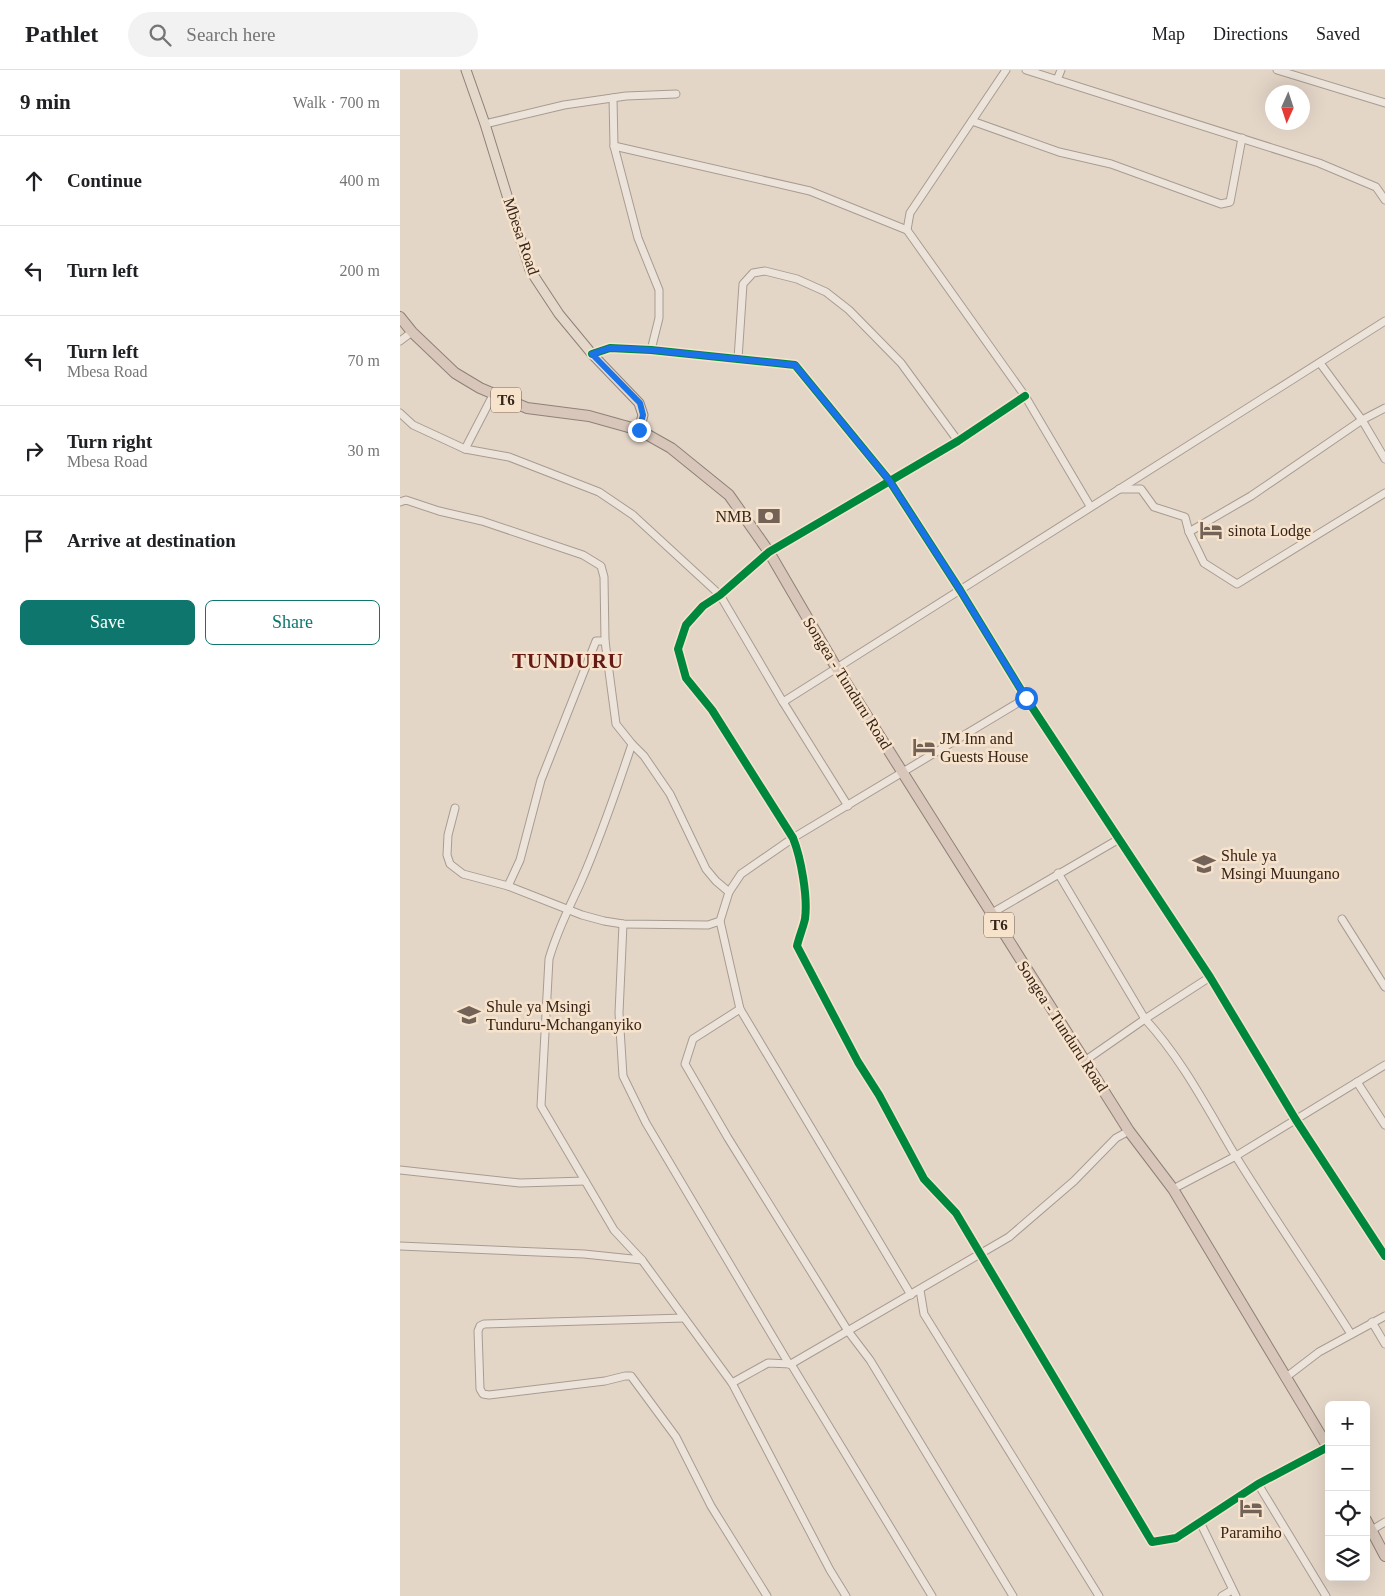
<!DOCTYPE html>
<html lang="en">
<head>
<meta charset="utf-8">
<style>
  :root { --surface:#fff; --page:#f2f2f2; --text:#202124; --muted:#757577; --line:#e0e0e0; --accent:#0f766e }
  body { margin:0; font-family:"Times New Roman",serif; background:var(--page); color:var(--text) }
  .controls { position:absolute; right:15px; bottom:15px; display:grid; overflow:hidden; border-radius:8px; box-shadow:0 5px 20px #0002 }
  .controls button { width:45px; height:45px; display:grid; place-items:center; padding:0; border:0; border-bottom:1px solid var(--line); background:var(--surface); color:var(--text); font:25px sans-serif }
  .compass { position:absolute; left:865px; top:15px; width:45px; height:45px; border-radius:50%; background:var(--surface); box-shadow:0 5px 20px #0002; rotate:183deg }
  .stop { position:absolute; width:15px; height:15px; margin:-11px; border:4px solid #1a73e8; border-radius:50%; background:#fff }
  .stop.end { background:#1a73e8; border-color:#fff; box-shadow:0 1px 5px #0008 }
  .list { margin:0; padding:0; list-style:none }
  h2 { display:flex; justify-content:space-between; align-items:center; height:65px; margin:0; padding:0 20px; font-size:21px }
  h2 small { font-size:16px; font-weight:400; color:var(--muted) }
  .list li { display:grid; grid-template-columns:32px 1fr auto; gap:15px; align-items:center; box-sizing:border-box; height:90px; padding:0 20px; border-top:1px solid var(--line) }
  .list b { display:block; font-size:19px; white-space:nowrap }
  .list p { margin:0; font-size:16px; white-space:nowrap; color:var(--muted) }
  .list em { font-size:16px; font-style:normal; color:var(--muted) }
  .actions { display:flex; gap:10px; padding:15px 20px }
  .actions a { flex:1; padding:11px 0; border:1px solid var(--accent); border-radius:8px; text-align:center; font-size:18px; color:var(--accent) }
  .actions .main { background:var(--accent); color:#fff }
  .icon { flex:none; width:28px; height:28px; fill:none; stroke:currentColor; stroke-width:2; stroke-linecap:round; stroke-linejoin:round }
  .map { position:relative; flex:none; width:985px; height:1526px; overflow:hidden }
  header { display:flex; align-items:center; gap:30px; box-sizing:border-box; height:70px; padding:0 25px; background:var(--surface); border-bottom:1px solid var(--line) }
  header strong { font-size:24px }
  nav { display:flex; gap:28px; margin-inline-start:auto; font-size:18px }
  .search { width:350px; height:45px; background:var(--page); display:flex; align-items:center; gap:12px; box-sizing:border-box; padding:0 18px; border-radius:28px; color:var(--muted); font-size:19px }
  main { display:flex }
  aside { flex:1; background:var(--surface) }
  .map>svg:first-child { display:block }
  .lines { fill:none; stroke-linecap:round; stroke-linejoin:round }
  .minor-casing { stroke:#a89c91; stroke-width:9 }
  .major-casing { stroke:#8e8178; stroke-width:11 }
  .highway-casing { stroke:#8e8178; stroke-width:12 }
  .minor { stroke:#ece3da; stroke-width:7 }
  .major { stroke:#e3d8ca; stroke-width:9 }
  .highway { stroke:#d7c6b9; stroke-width:10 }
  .cycleway-casing { stroke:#f7e3cb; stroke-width:11 }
  .cycleway { stroke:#00873e; stroke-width:8 }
  .route { stroke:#1a73e8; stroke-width:6 }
  .labels { text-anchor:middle; stroke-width:5; stroke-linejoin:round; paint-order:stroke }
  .shield { fill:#f7e3cb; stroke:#705d4f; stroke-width:1 }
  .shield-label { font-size:15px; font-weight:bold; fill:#36231a }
  .street-label { font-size:16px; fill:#36231a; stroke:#f7e3cb }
  .poi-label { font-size:16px; fill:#36231a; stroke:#f7e3cb; text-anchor:start }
  .district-label { font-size:21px; font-weight:bold; letter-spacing:1px; fill:#651a17; stroke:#f7e3cb }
</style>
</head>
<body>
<header>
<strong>Pathlet</strong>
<div class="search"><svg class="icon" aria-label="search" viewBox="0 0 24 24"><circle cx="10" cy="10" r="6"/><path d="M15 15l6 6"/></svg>Search here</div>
<nav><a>Map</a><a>Directions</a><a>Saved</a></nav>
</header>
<main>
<aside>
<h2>9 min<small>Walk · 700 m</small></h2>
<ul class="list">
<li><svg class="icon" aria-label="ahead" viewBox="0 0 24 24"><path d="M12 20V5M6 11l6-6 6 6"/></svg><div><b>Continue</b></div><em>400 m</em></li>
<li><svg class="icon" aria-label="left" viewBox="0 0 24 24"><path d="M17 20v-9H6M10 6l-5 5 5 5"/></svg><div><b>Turn left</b></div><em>200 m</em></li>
<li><svg class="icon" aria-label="left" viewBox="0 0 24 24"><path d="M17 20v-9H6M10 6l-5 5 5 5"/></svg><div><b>Turn left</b><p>Mbesa Road</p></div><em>70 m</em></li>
<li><svg class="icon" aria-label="right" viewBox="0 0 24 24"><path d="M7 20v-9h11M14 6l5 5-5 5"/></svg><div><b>Turn right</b><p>Mbesa Road</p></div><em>30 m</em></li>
<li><svg class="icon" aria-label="arrive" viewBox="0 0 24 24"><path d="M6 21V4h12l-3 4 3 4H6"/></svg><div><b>Arrive at destination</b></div></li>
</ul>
<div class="actions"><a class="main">Save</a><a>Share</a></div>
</aside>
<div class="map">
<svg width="985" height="1526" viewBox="0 0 985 1526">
  <rect width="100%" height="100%" fill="#e4d6c7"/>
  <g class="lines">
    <defs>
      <g id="minor">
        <path d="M 606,0 L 510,143 L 507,160 L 625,326 L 690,436"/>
        <path d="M 626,0 L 919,93 L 976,117 L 985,130"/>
        <path d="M 877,0 L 985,33"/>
        <path d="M 657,10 L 661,0"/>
        <path d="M 213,28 L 214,76 L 238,168 L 259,220 L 259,248 L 251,280"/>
        <path d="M 572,51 L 659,82 L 711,94 L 821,134 L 830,132 L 842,68"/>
        <path d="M 85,54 L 164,35 L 226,26 L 276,24"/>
        <path d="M 214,76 L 410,121 L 507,160"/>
        <path d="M 0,271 L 12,262"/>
        <path d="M 192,284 L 210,278 L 251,280 L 395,295 L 489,410 L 560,520 L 626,628 L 810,907 L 896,1050 L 985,1186"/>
        <path d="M 338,289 L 343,214 L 353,203 L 365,201 L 397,209 L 426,222 L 449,240 L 501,293 L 558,371"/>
        <path d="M 920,293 L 962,350 L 985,389"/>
        <path d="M 625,326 L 558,371 L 369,482 L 320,525 L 303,536 L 286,555 L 278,579 L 286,608 L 312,640 L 393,768 C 401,788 408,827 405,849 C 403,858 399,867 397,876 L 458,992 L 479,1025 L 524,1109 L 556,1143 L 752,1472 L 776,1468 L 858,1414 L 928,1377"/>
        <path d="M 0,343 L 13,355 L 65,379 L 109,387 L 199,422 L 233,445 L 320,525 L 383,632 L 448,736"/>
        <path d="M 65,379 L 93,325"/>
        <path d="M 719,419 L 741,419 L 754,437 L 785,447 L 789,462 L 804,493 L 837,514 L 985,423"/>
        <path d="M 0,432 L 6,430 L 39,441 L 82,451 L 183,485 L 201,496 L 204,507 L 205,571 L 216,654 L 232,674 L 244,686 L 270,724 L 306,799 L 316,811 L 329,822"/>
        <path d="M 789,462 L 851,426 L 962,350 L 985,338"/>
        <path d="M 383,632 L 985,251"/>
        <path d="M 232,674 C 216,722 200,769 180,814 C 168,840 157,861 149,889 L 141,1036 L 214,1160 L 242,1190 L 332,1313 L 430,1500 L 446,1526"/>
        <path d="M 55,738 L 48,765 L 47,785 L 50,794 L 63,804 L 108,816 L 182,845 L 204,851 L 223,854 L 308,855 L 320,851 L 329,822 L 341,804 L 393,768 L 626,628"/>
        <path d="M 658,803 L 745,949 C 782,989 807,1038 835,1085 C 872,1145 913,1204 951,1264"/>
        <path d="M 108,816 L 120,790 L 141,710 L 196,571 L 205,571"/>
        <path d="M 592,843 L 719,769"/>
        <path d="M 942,849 L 985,917"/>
        <path d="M 320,851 L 340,939 L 511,1225"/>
        <path d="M 223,854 L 219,943 L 223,1006 L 246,1053 L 389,1294"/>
        <path d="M 340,939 L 293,969 L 285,994 L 328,1068 L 448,1261 L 470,1290 L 613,1526"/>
        <path d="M 686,990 L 745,949 L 810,907"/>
        <path d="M 957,1012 L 985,1055"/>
        <path d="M 0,1100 L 120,1113 L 185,1111"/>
        <path d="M 773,1119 L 836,1086 L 985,995"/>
        <path d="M 0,1176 L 184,1184 L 242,1190"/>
        <path d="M 520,1220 L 524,1244 L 699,1526"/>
        <path d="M 284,1248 L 84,1254 L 80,1256 L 78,1261 L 80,1319 L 83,1324 L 89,1325 L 205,1311 L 225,1306 L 231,1306 L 276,1367 L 311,1436 L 367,1526"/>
        <path d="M 972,1252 L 985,1274"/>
        <path d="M 391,1294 L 532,1526"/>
        <path d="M 885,1308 L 919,1282 L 985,1246"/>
        <path d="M 332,1313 L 368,1293 L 391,1294 L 609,1167 L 674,1111 L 716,1068 L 729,1061"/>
        <path d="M 858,1414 L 926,1526"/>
        <path d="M 800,1452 L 836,1526"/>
        <path d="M 972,1460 L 985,1452"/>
        <path d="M 822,1526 L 832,1520"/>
      </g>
      <path id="major" d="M 66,0 L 85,54 L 130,200 L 159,244 L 192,284 L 239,333 L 243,345 L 239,360"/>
      <g id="highway">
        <path d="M 0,247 L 12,262 L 55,303 L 80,318 L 127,338 L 189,346 L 239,360 L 271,378 L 329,425 L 369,482 L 436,597 L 729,1061 L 773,1119 L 929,1379"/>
        <path d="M 966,1450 L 985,1486"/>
      </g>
    </defs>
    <use href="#minor" class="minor-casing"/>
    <use href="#major" class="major-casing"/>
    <use href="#highway" class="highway-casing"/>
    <use href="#minor" class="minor"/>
    <use href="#major" class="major"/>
    <use href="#highway" class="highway"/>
    <defs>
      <g id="cycleway">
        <path d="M 192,284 L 210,278 L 251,280 L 395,295 L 489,410 L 560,520 L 626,628 L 810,907 L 896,1050 L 985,1186"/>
        <path d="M 625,326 L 558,371 L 369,482 L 320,525 L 303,536 L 286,555 L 278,579 L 286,608 L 312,640 L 393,768 C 401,788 408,827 405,849 C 403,858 399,867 397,876 L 458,992 L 479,1025 L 524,1109 L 556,1143 L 752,1472 L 776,1468 L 858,1414 L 928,1377"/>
      </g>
    </defs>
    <use href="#cycleway" class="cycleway-casing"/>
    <use href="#cycleway" class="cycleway"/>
  </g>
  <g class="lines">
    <path class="route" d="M 239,360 L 243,345 L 240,333 L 192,284 L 210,278 L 251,280 L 395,295 L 489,410 L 560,520 L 626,628"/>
  </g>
  <defs>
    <symbol id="bank-bare" viewBox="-9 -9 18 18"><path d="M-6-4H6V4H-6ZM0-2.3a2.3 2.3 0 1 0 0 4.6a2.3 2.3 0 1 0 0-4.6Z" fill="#736257" stroke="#f7e3cb" stroke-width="2.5" paint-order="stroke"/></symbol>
    <symbol id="hotel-bare" viewBox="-9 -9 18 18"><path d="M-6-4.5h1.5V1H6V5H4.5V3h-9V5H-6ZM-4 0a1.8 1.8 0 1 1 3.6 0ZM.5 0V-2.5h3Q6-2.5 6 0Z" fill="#736257" stroke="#f7e3cb" stroke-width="2.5" paint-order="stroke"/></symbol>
    <symbol id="school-bare" viewBox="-9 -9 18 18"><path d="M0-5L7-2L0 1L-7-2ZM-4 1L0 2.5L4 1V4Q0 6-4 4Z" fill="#736257" stroke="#f7e3cb" stroke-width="2.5" paint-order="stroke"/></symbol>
  </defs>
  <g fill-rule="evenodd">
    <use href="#bank-bare" x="353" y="430" width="32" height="32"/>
    <use href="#hotel-bare" x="795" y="444" width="32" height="32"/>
    <use href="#hotel-bare" x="508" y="661" width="32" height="32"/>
    <use href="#school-bare" x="788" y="778" width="32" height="32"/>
    <use href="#school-bare" x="53" y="929" width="32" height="32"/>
    <use href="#hotel-bare" x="835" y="1422" width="32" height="32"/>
  </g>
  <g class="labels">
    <g class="shield">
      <rect x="91" y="317.5" width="30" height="25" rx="4"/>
      <rect x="584" y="842.5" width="30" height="25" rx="4"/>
    </g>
    <g class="shield-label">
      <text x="106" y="335">T6</text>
      <text x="599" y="860">T6</text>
    </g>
    <g class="street-label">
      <text transform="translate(122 166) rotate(71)" y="6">Mbesa Road</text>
      <text transform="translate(448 613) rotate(58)" y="6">Songea - Tunduru Road</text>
      <text transform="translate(663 956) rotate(57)" y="6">Songea - Tunduru Road</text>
    </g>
    <g class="poi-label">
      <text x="352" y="452" text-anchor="end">NMB</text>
      <text x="828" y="466">sinota Lodge</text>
      <text x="540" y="674">JM Inn and<tspan x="540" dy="18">Guests House</tspan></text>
      <text x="821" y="791">Shule ya<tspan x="821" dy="18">Msingi Muungano</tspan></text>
      <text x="86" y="942">Shule ya Msingi<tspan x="86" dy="18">Tunduru-Mchanganyiko</tspan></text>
      <text x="851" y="1468" text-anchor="middle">Paramiho</text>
    </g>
    <g class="district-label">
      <text x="168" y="598">TUNDURU</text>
    </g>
  </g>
</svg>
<div class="controls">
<button>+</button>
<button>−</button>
<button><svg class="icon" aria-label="locate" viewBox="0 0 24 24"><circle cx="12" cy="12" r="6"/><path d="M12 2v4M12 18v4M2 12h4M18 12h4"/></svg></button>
<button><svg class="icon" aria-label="layers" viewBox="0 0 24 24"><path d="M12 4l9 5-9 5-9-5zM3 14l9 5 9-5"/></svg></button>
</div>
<svg class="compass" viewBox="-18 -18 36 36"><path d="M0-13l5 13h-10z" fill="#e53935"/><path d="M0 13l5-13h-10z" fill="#757577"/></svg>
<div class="stop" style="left:626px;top:628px"></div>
<div class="stop end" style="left:239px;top:360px"></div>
</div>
</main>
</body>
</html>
